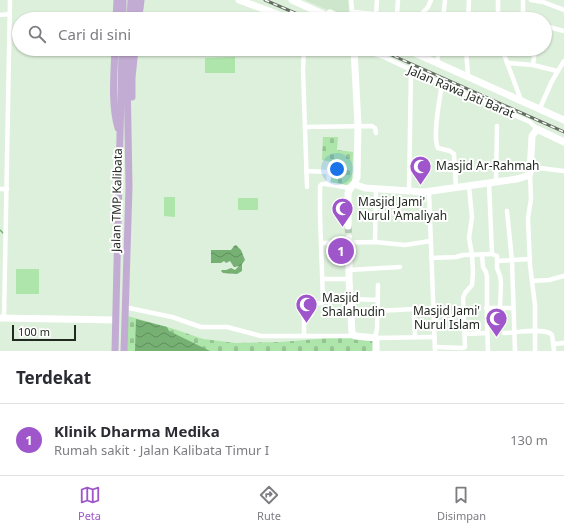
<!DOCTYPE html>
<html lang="id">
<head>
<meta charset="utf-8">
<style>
  :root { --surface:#fff; --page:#f7f7f7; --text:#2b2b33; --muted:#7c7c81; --line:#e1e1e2; --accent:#9e56ca }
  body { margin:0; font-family:"Noto Sans",sans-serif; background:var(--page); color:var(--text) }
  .scale { position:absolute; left:12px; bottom:10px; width:64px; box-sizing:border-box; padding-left:4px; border:2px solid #222921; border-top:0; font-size:11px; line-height:14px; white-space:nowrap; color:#222921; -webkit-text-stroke:3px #fff; paint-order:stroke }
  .you { position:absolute; left:337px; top:169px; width:14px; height:14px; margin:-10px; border:3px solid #fff; border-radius:50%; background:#1a73e8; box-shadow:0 0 0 6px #1a73e833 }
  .badge { display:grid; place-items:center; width:26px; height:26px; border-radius:50%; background:var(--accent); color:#fff; font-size:13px; font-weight:700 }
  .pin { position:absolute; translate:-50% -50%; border:2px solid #fff; box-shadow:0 1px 4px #0006 }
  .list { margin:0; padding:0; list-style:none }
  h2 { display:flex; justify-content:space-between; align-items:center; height:52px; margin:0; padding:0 16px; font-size:17px }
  h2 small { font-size:13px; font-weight:400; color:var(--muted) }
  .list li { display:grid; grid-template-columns:26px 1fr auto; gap:12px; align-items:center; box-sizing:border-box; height:72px; padding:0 16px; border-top:1px solid var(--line) }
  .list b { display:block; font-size:15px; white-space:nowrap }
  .list p { margin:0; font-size:13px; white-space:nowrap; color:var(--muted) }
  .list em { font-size:13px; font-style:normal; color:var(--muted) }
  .icon { flex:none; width:22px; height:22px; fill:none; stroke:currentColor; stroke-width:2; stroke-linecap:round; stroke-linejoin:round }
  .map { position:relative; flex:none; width:564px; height:351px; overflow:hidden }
  .search { position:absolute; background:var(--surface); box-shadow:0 1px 3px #0004; left:12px; right:12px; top:12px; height:44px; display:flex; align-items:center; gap:10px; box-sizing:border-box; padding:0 14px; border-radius:22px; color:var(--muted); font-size:15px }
  .sheet { height:124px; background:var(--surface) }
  nav { display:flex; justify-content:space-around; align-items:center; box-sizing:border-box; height:56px; border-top:1px solid var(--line); background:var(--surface); font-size:11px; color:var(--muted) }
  nav a { display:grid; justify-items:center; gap:2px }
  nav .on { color:var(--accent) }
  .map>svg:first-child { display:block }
  .built { fill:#cee6cc }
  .green { fill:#aee5aa }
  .cemetery { fill:url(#cemetery-stones) }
  .water { fill:url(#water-waves) }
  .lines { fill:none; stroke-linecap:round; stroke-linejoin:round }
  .stream { stroke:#76b072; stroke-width:1.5 }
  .secondary-tunnel { stroke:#b8c8b6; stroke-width:7; stroke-dasharray:7 3.5; stroke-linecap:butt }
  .street { stroke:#fff; stroke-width:4.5 }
  .secondary { stroke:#fff; stroke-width:7 }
  .primary { stroke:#c3acd3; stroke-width:7 }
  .rail-casing { stroke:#646f62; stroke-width:3 }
  .rail { stroke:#fff; stroke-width:1.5; stroke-dasharray:4.5; stroke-linecap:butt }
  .labels { text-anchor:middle; stroke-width:4; stroke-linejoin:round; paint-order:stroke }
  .street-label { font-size:12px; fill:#222921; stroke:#fff }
  .poi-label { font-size:12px; fill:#222921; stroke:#fff; text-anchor:start }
</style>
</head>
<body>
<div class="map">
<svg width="564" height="351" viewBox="0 0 564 351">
  <defs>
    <pattern id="cemetery-stones" width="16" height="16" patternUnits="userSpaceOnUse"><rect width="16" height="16" fill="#aee5aa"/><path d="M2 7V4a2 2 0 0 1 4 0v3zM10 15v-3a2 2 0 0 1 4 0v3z" fill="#95c492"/></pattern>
    <pattern id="water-waves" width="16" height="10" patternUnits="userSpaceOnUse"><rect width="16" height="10" fill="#76b072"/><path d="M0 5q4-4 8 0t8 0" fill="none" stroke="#608f5d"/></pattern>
  </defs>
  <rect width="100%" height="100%" fill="#ddf0db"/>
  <path class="built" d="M 305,0 L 348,0 L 349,19 L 348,19 Z"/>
  <g class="green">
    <path d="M 235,57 L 235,73 L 205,73 L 205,58 Z"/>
    <path d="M 164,197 L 175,197 L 175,217 L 164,216 Z"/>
    <rect x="238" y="198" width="20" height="12"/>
    <rect x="16" y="269" width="23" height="25"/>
  </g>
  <g class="cemetery">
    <path d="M 323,137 L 338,137 L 337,150 L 353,152 L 352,181 L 346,185 L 330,182 L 332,162 L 322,160 Z"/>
    <path d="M 124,315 L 174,329 L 203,339 L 236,343 L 280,342 L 355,336 L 375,337 L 376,351 L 124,351 Z"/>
  </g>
  <g class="water">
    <path d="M 234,246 L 236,245 L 241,250 L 245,260 L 242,264 L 242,271 L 237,274 L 223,273 L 221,271 L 222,270 L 226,270 L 231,268 L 235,270 L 239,266 L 234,267 L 230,261 L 226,263 L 224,261 L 221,263 L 211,263 L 211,250 L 231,250 Z"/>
    <path d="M 136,319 L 167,327 L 169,331 L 210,351 L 135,351 Z"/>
  </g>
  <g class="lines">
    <path class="stream" d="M 0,230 L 3,233"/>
    <path class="secondary-tunnel" d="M 348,226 L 349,238"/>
    <g class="street">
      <path d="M 351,0 L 353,19"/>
      <path d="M 498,0 L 498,19"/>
      <path d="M 531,0 L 543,2 L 564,10"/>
      <path d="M 353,12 L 376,14 L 377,0"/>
      <path d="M 376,14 L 397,14 L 398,0"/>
      <path d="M 0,15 L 10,14"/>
      <path d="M 417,19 L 428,7 L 431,0"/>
      <path d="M 443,19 L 445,0"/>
      <path d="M 468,19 L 469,0"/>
      <path d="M 521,19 L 523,13 L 523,0"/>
      <path d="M 545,26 L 564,31"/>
      <path d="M 304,49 L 303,70 L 307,187"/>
      <path d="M 361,49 L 384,57 L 411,70 L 530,122 L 537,129"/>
      <path d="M 466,49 L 468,76"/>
      <path d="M 502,49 L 521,100"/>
      <path d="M 437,62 L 439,49"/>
      <path d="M 507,63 L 533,65 L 557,71"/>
      <path d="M 533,65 L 535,49"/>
      <path d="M 442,84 C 440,97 432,138 438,148 L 450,151 L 454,154 L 456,188"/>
      <path d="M 540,108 L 552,81 L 564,61"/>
      <path d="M 305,127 L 372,126 L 375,128 L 376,133"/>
      <path d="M 531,167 L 564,171"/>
      <path d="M 306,171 L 327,172 L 329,175 L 328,184"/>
      <path d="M 530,173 L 531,199 L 528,218 L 530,265 L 535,305 L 535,351"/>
      <path d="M 496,182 L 497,126"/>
      <path d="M 489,183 L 492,254"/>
      <path d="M 0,189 L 7,189"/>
      <path d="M 409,191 L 411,70"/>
      <path d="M 429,192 L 435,351"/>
      <path d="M 507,211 L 512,261 L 515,351"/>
      <path d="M 375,242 L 376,189"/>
      <path d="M 321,243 L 375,242 L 405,245 L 430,241"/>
      <path d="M 492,254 L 497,256 L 497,268 L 500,276 L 501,283 L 500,308"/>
      <path d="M 482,255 L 483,267 L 486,272 L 487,277 L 487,321 L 488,351"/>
      <path d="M 431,258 L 456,257 L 463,255 L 492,254"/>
      <path d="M 497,261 L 530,259"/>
      <path d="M 349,270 L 400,267"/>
      <path d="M 323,279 L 349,279"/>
      <path d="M 533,281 L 549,280 L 564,276"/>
      <path d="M 350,299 L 378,300"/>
      <path d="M 124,307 L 172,317 L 201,327 L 227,327 L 261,336 L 355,336"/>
      <path d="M 486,308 L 513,308"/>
      <path d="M 377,311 L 433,308"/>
      <path d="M 350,313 L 377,313"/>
      <path d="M 414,315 L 415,337"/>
      <path d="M 4,318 L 10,0"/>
      <path d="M 504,333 C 515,333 545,327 552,335 L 554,351"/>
      <path d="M 464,334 L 487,333"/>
      <path d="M 304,336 L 304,316 L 311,315 L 310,304 L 322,303 L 323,302 L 320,215 L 320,186 L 322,184 L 326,184 L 350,188"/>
      <path d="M 375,337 L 377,329 L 378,285"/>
      <path d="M 376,338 L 435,337"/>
      <path d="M 554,344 L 564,343"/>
      <path d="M 435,347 L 463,348 L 465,347 L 463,298 L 465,293 L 472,285 L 473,272 L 472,255 L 469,238 L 472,217 L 469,187"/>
    </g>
    <g class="secondary">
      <path d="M 239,0 L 290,19"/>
      <path d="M 292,0 L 334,19"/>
      <path d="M 330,13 L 343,19"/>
      <path d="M 406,49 L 564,120"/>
      <path d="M 354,184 L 365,188 L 424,192 L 517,179 L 527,176 L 530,173 L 532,136 L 537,129 L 564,142"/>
      <path d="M 348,226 L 348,193 C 350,187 355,184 357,178 L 358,125 L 354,49"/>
      <path d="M 349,238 L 349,279 L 352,333 L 355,336 L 376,338 L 376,351"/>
      <path d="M 0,318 L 115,320"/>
    </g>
    <g class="primary">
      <path d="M 136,0 L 135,15 L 137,19"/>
      <path d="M 138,17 L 140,9 L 141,0"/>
      <path d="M 116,19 L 117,0"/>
      <path d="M 123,19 L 123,0"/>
      <path d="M 130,19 L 131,0"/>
      <path d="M 115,49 C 114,74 111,104 118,128"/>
      <path d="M 132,97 L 132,78 L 135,49"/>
      <path d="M 115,351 L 122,49"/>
      <path d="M 124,351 L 129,187 L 127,72 L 128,49"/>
    </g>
    <defs>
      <g id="rail">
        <path d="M 265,0 L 309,19"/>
        <path d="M 378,49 L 564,132"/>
      </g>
    </defs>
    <use href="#rail" class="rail-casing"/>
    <use href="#rail" class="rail"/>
  </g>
  <defs>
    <symbol id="mosque-pin" viewBox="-11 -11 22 30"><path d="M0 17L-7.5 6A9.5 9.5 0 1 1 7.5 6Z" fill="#9e56ca" stroke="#fff"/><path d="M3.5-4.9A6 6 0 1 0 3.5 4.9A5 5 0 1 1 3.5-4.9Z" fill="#fff"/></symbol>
  </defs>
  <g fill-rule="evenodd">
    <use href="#mosque-pin" x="408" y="154" width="25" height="34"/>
    <use href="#mosque-pin" x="330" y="196" width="25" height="34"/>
    <use href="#mosque-pin" x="294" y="292" width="25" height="34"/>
    <use href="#mosque-pin" x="484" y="306" width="25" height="34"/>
  </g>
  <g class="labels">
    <g class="street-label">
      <text transform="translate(461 92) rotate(23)" y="4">Jalan Rawa Jati Barat</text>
      <text transform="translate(117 200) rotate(-89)" y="4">Jalan TMP Kalibata</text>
    </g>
    <g class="poi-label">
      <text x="436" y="170">Masjid Ar-Rahmah</text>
      <text x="358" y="206">Masjid Jami'<tspan x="358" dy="14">Nurul 'Amaliyah</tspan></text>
      <text x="322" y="302">Masjid<tspan x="322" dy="14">Shalahudin</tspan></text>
      <text x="480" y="315" text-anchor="end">Masjid Jami'<tspan x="480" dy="14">Nurul Islam</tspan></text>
    </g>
  </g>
</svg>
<div class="scale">100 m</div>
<div class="you"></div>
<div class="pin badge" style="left:341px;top:251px">1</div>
<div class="search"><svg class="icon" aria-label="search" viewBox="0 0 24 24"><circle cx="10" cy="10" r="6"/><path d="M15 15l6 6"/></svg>Cari di sini</div>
</div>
<section class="sheet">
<h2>Terdekat<small></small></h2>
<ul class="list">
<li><span class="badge">1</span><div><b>Klinik Dharma Medika</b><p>Rumah sakit · Jalan Kalibata Timur I</p></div><em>130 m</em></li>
</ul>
</section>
<nav>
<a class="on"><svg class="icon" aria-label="map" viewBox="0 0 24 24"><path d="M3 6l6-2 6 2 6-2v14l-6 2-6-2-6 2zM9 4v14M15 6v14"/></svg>Peta</a>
<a><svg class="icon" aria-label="directions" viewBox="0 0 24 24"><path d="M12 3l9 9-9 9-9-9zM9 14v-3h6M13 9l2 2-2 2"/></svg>Rute</a>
<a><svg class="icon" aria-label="saved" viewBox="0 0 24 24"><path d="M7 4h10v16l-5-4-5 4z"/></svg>Disimpan</a>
</nav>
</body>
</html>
